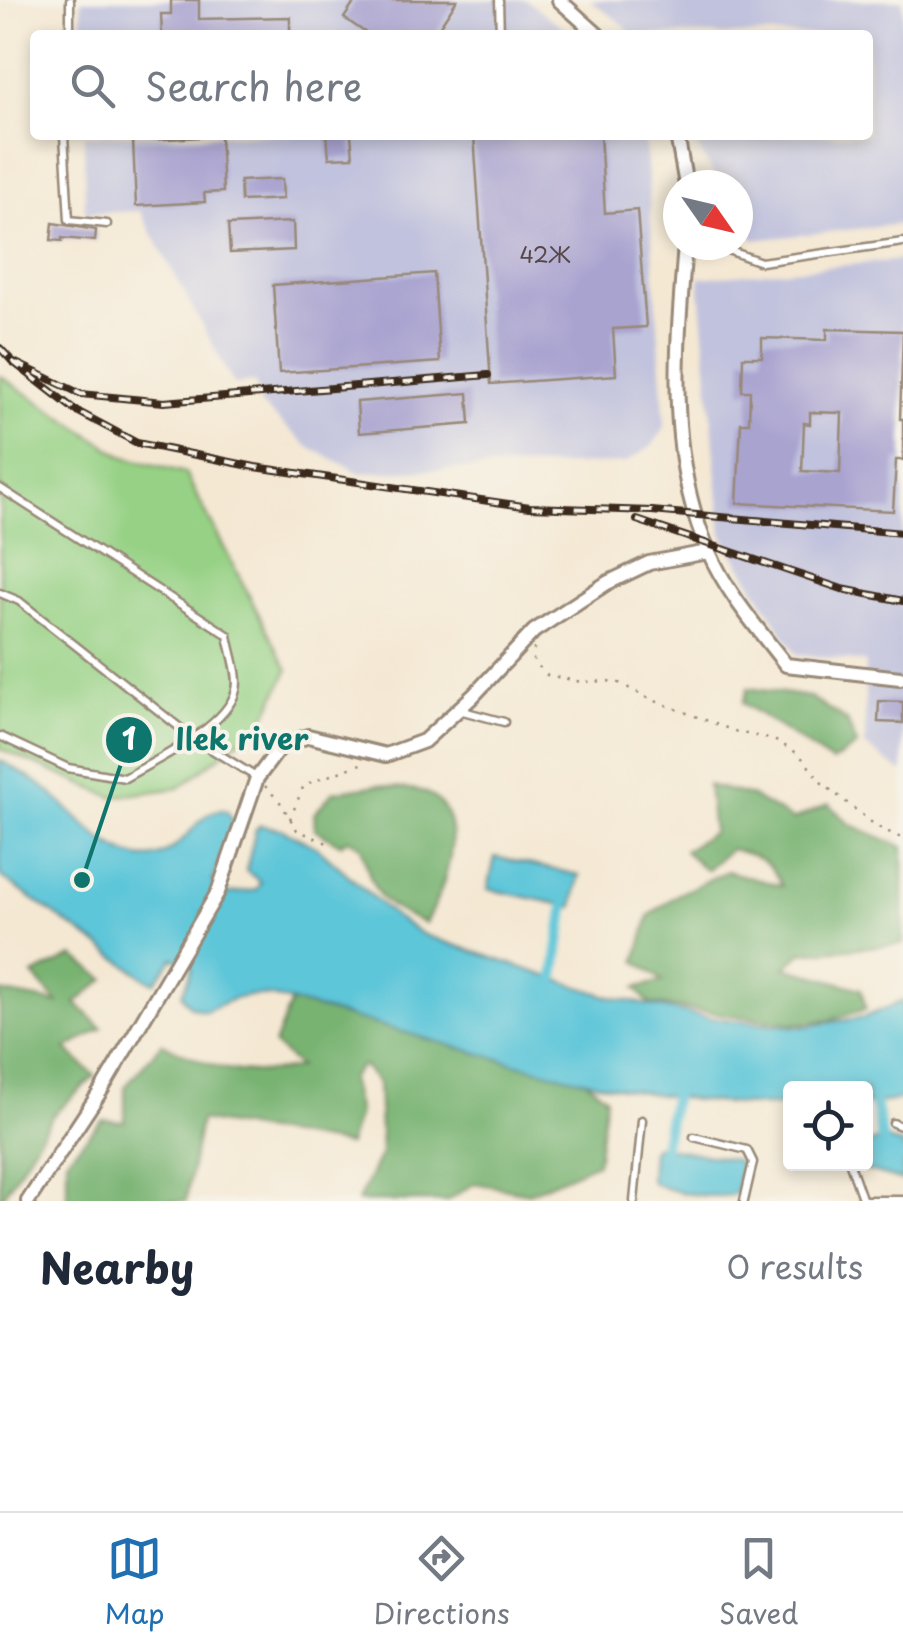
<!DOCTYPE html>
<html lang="en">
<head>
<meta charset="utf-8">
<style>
  :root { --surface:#fff; --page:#f2f2f3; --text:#1f2937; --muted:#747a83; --line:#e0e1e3; --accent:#1f6fb2 }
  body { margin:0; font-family:"Playpen Sans",sans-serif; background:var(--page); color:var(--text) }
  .controls { position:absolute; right:30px; bottom:30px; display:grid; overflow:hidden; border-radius:10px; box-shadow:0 5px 15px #0003 }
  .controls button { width:90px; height:90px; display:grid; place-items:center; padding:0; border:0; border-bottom:2px solid var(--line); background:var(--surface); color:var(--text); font:50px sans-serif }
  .compass { position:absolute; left:663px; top:170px; width:90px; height:90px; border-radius:50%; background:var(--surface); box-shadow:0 5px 15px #0003; rotate:124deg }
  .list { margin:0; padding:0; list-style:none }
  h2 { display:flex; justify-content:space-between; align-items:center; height:130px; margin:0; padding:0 40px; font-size:42px }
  h2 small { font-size:32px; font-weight:400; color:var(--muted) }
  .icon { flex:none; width:55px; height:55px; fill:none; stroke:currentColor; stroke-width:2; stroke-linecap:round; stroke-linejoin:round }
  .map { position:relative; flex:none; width:903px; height:1201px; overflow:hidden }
  .search { position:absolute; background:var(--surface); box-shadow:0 5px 15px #0003; left:30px; right:30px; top:30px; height:110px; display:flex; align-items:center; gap:25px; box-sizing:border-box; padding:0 35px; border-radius:10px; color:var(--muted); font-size:38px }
  .sheet { height:310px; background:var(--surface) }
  nav { display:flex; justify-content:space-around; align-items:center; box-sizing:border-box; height:140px; border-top:2px solid var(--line); background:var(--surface); font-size:28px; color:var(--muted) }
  nav a { display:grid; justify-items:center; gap:5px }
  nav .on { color:var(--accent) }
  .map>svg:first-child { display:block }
  .industrial { fill:#c1c2dd }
  .green { fill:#96d185; stroke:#687e52; stroke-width:2.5 }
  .forest { fill:#78b372; stroke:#5a6e48; stroke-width:2.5 }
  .water { fill:#5dc6d9; stroke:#4c787c; stroke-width:2.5 }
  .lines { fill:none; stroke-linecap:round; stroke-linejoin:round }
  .canal { stroke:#5dc6d9; stroke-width:11 }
  .building { fill:#a9a3d0; fill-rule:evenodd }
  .lane-casing { stroke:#988978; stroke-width:11 }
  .street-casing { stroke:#988978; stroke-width:18 }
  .path { stroke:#988978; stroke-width:2.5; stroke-dasharray:2.5 8; stroke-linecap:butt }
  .lane { stroke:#fff; stroke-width:6 }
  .street { stroke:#fff; stroke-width:12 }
  .rail-casing { stroke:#3b2a1e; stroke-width:8 }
  .rail { stroke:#f7f3e8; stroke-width:4; stroke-dasharray:11; stroke-linecap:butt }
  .labels { text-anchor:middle; stroke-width:8; stroke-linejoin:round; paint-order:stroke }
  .number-label { font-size:22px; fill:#56484a }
  .leader { fill:none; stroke:#0f766e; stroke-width:4 }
  .callout-dot { fill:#0f766e; stroke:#f7f3e8; stroke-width:4 }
  .mark-label { font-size:30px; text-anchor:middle; font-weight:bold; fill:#fff }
  .callout-label { font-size:30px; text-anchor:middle; font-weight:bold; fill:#0f766e; stroke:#f7f3e8; stroke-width:8; stroke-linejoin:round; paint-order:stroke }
</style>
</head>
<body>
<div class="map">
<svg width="903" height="1201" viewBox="0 0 903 1201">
  <rect width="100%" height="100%" fill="#f7f3e8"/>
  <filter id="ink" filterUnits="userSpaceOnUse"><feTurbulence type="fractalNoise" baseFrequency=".01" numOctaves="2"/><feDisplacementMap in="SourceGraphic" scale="20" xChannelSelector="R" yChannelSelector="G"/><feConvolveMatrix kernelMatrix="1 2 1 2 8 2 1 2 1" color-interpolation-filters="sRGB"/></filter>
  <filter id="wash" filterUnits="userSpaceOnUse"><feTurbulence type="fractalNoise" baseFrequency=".0048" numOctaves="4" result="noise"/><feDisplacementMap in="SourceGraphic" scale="40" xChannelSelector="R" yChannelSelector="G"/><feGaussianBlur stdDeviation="2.25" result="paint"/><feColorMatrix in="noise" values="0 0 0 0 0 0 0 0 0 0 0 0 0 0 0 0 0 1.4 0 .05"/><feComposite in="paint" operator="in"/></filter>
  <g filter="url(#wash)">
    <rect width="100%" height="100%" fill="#f4e8d3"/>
    <g class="industrial">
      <path d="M 81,0 L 526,0 L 573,35 L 82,35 Z"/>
      <path d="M 590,0 L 903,0 L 903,224 L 754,240 L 738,214 L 738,185 L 720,185 L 690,135 L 868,135 L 868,35 L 630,35 L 625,26 Z"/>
      <path d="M 84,135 L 645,135 L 665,427 L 652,446 L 625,463 L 361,473 L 310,448 L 260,404 L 255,382 L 234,384 L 140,211 L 85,213 Z"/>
      <path d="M 903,260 L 903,773 L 865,746 L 865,662 L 796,654 L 722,535 L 699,278 Z"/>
    </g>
    <path class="green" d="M 0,376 L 122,456 L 185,473 L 288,670 L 263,722 L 179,788 L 112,797 L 0,749 Z"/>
    <g class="forest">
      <path d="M 748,688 L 810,697 L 847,721 L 857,745 L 832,762 L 743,703 Z"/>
      <path d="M 378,785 C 394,788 420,787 433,797 C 470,824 443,892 425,923 C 377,904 374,894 361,846 L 348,839 L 340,844 L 315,829 L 314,814 L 333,792 Z"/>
      <path d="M 708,785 L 751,796 L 793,820 L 829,804 L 849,824 L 903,847 L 903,944 L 801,953 L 785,967 L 861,989 L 866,1009 L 831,1020 L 796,1024 L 650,1004 L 635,988 L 663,981 L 636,961 L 649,916 L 677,895 L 727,871 L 782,886 C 771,860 756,855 730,849 L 706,870 L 684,851 L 713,832 Z"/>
      <path d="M 73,956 L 105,979 L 76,1003 L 102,1028 L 66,1049 L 95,1076 L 53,1115 L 0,1201 L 0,992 L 58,1003 L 33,975 Z"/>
      <path d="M 291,1001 L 584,1079 L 606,1097 L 597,1163 L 529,1193 L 475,1183 L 446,1201 L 358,1201 L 381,1153 L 378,1083 L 362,1065 L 350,1079 L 358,1113 L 348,1145 L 200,1120 L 186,1201 L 67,1201 L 67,1158 L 103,1120 L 125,1122 L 125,1087 L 162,1043 C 212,1068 243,1080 299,1067 L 274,1045 Z"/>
    </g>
    <g class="water">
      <path d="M 0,760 C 15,769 32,778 46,789 C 74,812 101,849 138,857 C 182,866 199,801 227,811 L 233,822 L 213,881 L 218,892 L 225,894 L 256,890 L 261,882 L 246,871 L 256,829 L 260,825 L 281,829 L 318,848 L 395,917 L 424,935 L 610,997 L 711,1018 L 801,1027 L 865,1017 L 903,1001 L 903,1099 L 866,1105 L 866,1088 L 790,1088 L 790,1106 C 613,1106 444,1038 272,997 C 246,992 229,1000 205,1011 C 193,1008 187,1006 182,994 L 192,968 L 189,963 L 173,958 L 155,982 L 148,980 L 0,876 Z"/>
      <path d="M 495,857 L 579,875 L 573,907 L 488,889 Z"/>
      <path d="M 882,1139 L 903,1144 L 903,1181 L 865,1170 L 860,1164 L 866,1164 L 866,1144 Z"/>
      <path d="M 656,1146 L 737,1160 L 740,1166 L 736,1193 C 721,1201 661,1192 650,1180 L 652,1150 Z"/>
    </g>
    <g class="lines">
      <g class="canal">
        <path d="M 552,994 L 567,893"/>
        <path d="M 873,1093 L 884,1148 L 903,1158"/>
        <path d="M 665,1160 L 661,1159 L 675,1087"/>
      </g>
    </g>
    <g id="blocks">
      <g class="building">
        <path d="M 171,0 L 199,0 L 199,19 L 290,17 L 290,35 L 162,35 L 161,14 L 171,14 Z"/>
        <path d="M 356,0 L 457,0 L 434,35 L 369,35 L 344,18 Z"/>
        <path d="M 327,135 L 351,135 L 353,157 L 329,158 Z"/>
        <path d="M 474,135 L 600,135 L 605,213 L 637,210 L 646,327 L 613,329 L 616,375 L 491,384 Z"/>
        <path d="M 220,136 L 223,192 L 204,193 L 205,202 L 136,206 L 133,141 Z"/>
        <path d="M 282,179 L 283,199 L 241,201 L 240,181 Z"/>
        <path d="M 293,222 L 294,250 L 230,253 L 228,225 Z"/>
        <path d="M 53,223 L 96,230 L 95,241 L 62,238 L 62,241 L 51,240 Z"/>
        <path d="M 434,273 L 440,362 L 279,373 L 273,285 Z"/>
        <path d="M 827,329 L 903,331 L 900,419 L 903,419 L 903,460 L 896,460 L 893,511 L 737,503 L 741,423 L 749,423 L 750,391 L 742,391 L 743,357 L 762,357 L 762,338 L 827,340 ZM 810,412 L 842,413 L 840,473 L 802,471 L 804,423 L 810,424 Z"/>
        <path d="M 468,393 L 470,424 L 359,433 L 357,402 Z"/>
        <path d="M 879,701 L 903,702 L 903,723 L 878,722 Z"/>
      </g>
    </g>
  </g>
  <g filter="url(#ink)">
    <use href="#blocks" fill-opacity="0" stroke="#988978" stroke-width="2.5"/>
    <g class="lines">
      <defs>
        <g id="lane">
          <path d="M 499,0 L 500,35"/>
          <path d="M 70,35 L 70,0"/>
          <path d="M 64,135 L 69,220 L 107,224"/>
          <path d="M 714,245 L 761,262 L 903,242"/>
          <path d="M 0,488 L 228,635 C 230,650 240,676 236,690 C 227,727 156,760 125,778 L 68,768 L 0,736"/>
          <path d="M 0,593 L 19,601 L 193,738 L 256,777"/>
          <path d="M 459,710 L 504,722"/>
          <path d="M 893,1123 L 903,1127"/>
          <path d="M 694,1137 L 747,1150 L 753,1162 L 744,1201"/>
          <path d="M 850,1164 L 863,1201"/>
          <path d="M 863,1200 L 903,1200"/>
          <path d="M 634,1201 L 642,1120"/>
        </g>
        <g id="street">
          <path d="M 559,0 L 598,35"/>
          <path d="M 677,135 L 686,185"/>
          <path d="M 685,245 C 677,347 666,454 708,550 C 726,592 758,629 786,665 L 900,678"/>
          <path d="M 28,1201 L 102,1089 L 218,892 L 257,778 L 281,746 L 308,736 L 386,755 L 424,741 L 473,696 L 534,631 L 607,583 L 649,563 L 708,552"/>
        </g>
      </defs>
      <use href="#lane" class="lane-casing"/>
      <use href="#street" class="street-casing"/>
      <g class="path">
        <path d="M 534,648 L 533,661 L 547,675 L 582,682 L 615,681 L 650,699 L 737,732 L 774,740 L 799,754 L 822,783 L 876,826 L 903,839"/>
        <path d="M 265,786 L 280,802 L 297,830 L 332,845"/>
        <path d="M 290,819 L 304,785 L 366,762"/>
      </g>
      <use href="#lane" class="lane"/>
      <use href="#street" class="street"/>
      <defs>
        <g id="rail">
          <path d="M 0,348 L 12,361 L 81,394 L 164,402 L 488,375"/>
          <path d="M 12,361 L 75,410 L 137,443 L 255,467 L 530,507 L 652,511 L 903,533"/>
          <path d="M 637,520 L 842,589 L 903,601"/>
        </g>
      </defs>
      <use href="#rail" class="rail-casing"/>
      <use href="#rail" class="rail"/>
    </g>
  </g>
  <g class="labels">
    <g class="number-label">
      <text x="545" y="263">42Ж</text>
    </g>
  </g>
  <path class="leader" d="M82 880L129 740"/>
  <g class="callout-dot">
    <circle cx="82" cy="880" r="10"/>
    <circle cx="129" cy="740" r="25"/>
  </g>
  <g class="mark-label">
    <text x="129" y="750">1</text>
  </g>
  <g class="callout-label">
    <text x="242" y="750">Ilek river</text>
  </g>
</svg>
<div class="controls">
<button><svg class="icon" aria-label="locate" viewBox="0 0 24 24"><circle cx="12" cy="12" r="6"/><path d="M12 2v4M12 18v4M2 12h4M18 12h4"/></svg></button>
</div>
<svg class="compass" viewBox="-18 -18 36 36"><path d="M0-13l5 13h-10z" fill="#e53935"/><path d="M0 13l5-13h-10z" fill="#747a83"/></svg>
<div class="search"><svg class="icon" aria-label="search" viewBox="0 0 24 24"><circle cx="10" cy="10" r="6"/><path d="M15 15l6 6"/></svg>Search here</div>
</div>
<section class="sheet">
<h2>Nearby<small>0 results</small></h2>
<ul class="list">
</ul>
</section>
<nav>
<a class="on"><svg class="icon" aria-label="map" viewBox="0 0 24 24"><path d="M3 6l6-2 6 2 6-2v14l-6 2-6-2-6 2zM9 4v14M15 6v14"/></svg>Map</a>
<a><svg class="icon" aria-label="directions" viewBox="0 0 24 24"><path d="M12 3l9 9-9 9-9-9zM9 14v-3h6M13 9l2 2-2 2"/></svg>Directions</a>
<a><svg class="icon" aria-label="saved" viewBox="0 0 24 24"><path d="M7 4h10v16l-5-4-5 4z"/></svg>Saved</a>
</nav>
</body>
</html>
